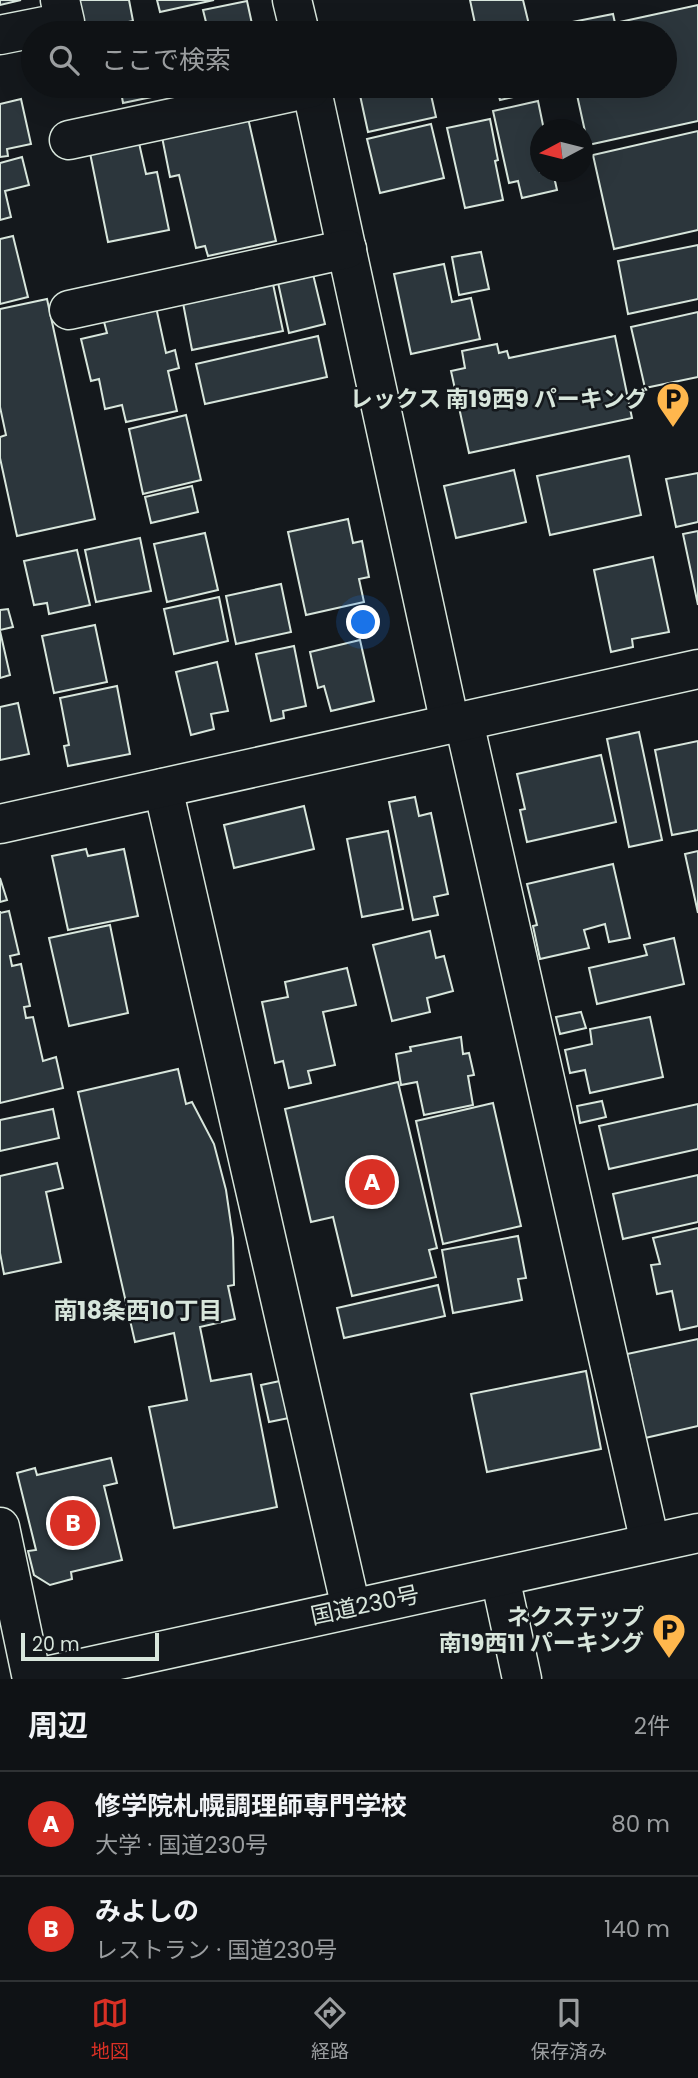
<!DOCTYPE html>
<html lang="ja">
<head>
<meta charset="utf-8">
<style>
  :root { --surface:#0f1215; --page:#181b1e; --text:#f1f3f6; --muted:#9b9ea0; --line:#2f3234; --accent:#d93025 }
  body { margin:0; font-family:Poppins,"Noto Sans JP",sans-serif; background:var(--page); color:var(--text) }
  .compass { position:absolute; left:530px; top:119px; width:63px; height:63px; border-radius:50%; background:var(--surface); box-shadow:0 7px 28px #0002; rotate:263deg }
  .scale { position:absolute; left:21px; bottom:18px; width:138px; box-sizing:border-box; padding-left:7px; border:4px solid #d8e6dc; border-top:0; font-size:19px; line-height:24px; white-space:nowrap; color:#d8e6dc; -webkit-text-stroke:5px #14181c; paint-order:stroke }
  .you { position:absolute; left:364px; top:623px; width:24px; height:24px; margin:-18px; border:5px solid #fff; border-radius:50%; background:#1a73e8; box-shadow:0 0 0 10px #1a73e833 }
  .badge { display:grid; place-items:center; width:46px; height:46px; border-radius:50%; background:var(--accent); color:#fff; font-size:23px; font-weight:700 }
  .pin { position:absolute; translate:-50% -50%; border:4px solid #fff; box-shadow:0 2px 7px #0006 }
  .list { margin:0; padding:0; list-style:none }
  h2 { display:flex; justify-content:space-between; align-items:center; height:91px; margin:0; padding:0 28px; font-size:30px }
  h2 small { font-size:23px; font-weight:400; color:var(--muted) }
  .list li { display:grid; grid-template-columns:46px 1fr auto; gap:21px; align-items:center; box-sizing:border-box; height:105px; padding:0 28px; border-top:2px solid var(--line) }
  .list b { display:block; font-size:26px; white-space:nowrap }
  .list p { margin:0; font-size:23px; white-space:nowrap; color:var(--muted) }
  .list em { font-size:23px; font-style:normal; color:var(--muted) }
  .icon { flex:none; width:38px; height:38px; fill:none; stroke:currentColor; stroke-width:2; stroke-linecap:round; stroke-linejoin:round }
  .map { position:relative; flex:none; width:698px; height:1679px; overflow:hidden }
  .search { position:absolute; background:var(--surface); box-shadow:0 7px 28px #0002; left:21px; right:21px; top:21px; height:77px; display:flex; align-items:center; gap:18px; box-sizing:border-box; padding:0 24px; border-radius:38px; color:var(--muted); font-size:26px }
  .sheet { height:301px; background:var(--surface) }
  nav { display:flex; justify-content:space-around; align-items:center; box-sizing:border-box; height:98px; border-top:2px solid var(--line); background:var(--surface); font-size:19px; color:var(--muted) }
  nav a { display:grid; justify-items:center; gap:4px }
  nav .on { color:var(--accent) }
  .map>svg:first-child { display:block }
  .building { fill:#2c363c; stroke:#d8e6dc; stroke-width:2 }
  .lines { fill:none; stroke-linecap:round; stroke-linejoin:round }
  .minor-casing { stroke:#d8e6dc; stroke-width:41 }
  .highway-casing { stroke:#d8e6dc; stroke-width:41 }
  .minor { stroke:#14181c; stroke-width:38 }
  .highway { stroke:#14181c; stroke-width:38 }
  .labels { text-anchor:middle; stroke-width:5; stroke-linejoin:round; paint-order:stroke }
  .poi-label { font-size:23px; font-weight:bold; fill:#d8e6dc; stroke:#14181c; text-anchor:end }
  .street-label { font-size:23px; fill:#d8e6dc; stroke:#14181c }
  .neighbourhood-label { font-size:24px; font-weight:bold; fill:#d8e6dc; stroke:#14181c }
</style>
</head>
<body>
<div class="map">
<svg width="698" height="1679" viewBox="0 0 698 1679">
  <rect width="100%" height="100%" fill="#14181c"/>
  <g class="building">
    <path d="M 0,0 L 21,0 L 0,5 Z"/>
    <path d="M 79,0 L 129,0 L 133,21 L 86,31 Z"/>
    <path d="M 157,0 L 214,0 L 160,12 Z"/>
    <path d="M 470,0 L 523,0 L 531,33 L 477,33 Z"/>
    <path d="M 247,1 L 254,33 L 173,33 L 207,26 L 203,10 Z"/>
    <path d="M 698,5 L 698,121 L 588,145 L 575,86 L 665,86 L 665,33 L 564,33 L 562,24 L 613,14 L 615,23 Z"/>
    <path d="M 416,23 L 418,33 L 367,33 Z"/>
    <path d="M 120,86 L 204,86 L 123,103 Z"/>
    <path d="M 358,86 L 429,86 L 436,117 L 368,132 Z"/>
    <path d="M 496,86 L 543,86 L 544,90 L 500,100 Z"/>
    <path d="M 21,99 L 31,144 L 7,149 L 8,156 L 0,157 L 0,104 Z"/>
    <path d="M 538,101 L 544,130 L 540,130 L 540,172 L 553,172 L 557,190 L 522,198 L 518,181 L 509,183 L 493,111 Z"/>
    <path d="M 248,118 L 276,241 L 208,256 L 205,246 L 196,248 L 179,175 L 170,177 L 162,137 Z"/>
    <path d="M 490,119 L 498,160 L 495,161 L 503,200 L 465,208 L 447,128 Z"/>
    <path d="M 431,124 L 444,178 L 380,193 L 367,139 Z"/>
    <path d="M 698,131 L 698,230 L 614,249 L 593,155 Z"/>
    <path d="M 139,143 L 146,174 L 157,172 L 169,230 L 108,242 L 90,153 Z"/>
    <path d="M 22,157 L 29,185 L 5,191 L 11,217 L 0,220 L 0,163 Z"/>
    <path d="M 13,236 L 28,297 L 0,304 L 0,239 Z"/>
    <path d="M 698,245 L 698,299 L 628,314 L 618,261 Z"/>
    <path d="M 481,252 L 489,289 L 459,295 L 452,257 Z"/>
    <path d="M 444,264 L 452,302 L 471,298 L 480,339 L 411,354 L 394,274 Z"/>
    <path d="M 312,270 L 325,324 L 289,333 L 277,278 Z"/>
    <path d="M 273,284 L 283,331 L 192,350 L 183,303 Z"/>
    <path d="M 47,299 L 95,519 L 17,536 L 0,458 L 0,437 L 6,435 L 0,407 L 0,309 Z"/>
    <path d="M 156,307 L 166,353 L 175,350 L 179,368 L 168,371 L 177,411 L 126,422 L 122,405 L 105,409 L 99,379 L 91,381 L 81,339 L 107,333 L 103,318 Z"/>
    <path d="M 698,312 L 698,377 L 645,388 L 631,327 Z"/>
    <path d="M 318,336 L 327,377 L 205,404 L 196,364 Z"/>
    <path d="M 615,336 L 632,418 L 469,453 L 451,371 L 465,368 L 462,351 L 497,344 L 499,353 L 507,351 L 509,358 Z"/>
    <path d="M 186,415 L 201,480 L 143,494 L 129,429 Z"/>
    <path d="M 629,456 L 641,515 L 550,535 L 537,476 Z"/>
    <path d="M 514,470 L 526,522 L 456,538 L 444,486 Z"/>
    <path d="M 698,473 L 698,522 L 676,527 L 666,479 Z"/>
    <path d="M 192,486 L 198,512 L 151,523 L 145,497 Z"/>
    <path d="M 348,519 L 353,543 L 362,541 L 369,577 L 359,579 L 364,602 L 306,615 L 288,532 Z"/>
    <path d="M 698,531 L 698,605 L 683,534 Z"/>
    <path d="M 205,533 L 218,590 L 167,602 L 154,544 Z"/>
    <path d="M 140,538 L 151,591 L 96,602 L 85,550 Z"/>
    <path d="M 77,550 L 90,605 L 49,614 L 47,603 L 34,605 L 24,561 Z"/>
    <path d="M 653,557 L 669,632 L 632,639 L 633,647 L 611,652 L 594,570 Z"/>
    <path d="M 281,584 L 291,632 L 236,644 L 226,596 Z"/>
    <path d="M 219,597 L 228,641 L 174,654 L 164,609 Z"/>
    <path d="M 8,609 L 13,627 L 0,630 L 0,610 Z"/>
    <path d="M 95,625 L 107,682 L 54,693 L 42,636 Z"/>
    <path d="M 0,631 L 10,675 L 0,678 Z"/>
    <path d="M 360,640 L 374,701 L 331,711 L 324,686 L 318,688 L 310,652 Z"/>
    <path d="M 294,646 L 306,706 L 283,711 L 284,718 L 271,721 L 256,654 Z"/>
    <path d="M 217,662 L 228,711 L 211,714 L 214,729 L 191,735 L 176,672 Z"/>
    <path d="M 117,686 L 130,754 L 68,766 L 64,746 L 69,745 L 60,698 Z"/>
    <path d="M 18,703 L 29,754 L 0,760 L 0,707 Z"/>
    <path d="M 639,732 L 662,840 L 629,847 L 607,739 Z"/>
    <path d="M 698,741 L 698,830 L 672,835 L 655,750 Z"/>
    <path d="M 601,755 L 616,822 L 527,842 L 520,810 L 525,809 L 517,774 Z"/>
    <path d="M 415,797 L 419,816 L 431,813 L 448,894 L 434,897 L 438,915 L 413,920 L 389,802 Z"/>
    <path d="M 304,806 L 314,849 L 234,868 L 224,825 Z"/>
    <path d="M 388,831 L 403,909 L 362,917 L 347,839 Z"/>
    <path d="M 86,849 L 88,856 L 124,849 L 138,916 L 68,930 L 52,856 Z"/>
    <path d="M 698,851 L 698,913 L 685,854 Z"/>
    <path d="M 613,864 L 630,938 L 609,942 L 605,924 L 584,930 L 589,948 L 540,959 L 533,926 L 537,925 L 527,884 Z"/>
    <path d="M 0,878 L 7,900 L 0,902 Z"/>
    <path d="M 0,911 L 0,913 L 9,911 L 19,954 L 10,956 L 12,966 L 21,964 L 30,1006 L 24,1007 L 26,1018 L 33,1017 L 43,1061 L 56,1057 L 63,1088 L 0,1103 Z"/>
    <path d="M 110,925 L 128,1013 L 69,1026 L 49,938 Z"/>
    <path d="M 430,931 L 436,958 L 444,956 L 453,991 L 427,998 L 430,1012 L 392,1021 L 373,945 Z"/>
    <path d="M 674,938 L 684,984 L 597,1004 L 589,968 L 647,955 L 644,945 Z"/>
    <path d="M 347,968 L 356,1005 L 323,1012 L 335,1065 L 308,1071 L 311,1083 L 289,1088 L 283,1061 L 275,1063 L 262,1002 L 288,997 L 285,982 Z"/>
    <path d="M 581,1012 L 586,1028 L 560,1034 L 556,1017 Z"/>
    <path d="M 650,1017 L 663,1077 L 590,1093 L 585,1070 L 570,1073 L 565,1050 L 592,1044 L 590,1029 Z"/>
    <path d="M 461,1037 L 463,1054 L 469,1053 L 474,1075 L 468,1076 L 473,1105 L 424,1115 L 417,1082 L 401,1085 L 396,1054 L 411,1051 L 410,1047 Z"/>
    <path d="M 178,1069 L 186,1104 L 192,1102 L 214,1144 L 226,1190 L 233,1238 L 234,1285 L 228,1286 L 235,1319 L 200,1327 L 211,1381 L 251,1374 L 277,1507 L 174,1528 L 149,1407 L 187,1400 L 174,1333 L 135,1342 L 78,1092 Z"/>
    <path d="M 398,1082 L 437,1248 L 429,1250 L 436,1277 L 352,1296 L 333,1217 L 311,1222 L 285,1109 Z"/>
    <path d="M 602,1101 L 606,1117 L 580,1123 L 577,1106 Z"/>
    <path d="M 493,1103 L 521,1226 L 443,1244 L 416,1121 Z"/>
    <path d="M 698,1104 L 698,1149 L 609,1169 L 599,1126 Z"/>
    <path d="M 53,1109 L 59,1138 L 0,1151 L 0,1120 Z"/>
    <path d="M 57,1163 L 63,1188 L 46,1192 L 61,1262 L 4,1274 L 0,1253 L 0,1176 Z"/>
    <path d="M 698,1175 L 698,1222 L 623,1239 L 613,1194 Z"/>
    <path d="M 698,1228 L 698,1326 L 680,1330 L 672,1291 L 657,1294 L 651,1265 L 660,1264 L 653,1238 Z"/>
    <path d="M 518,1236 L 526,1278 L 518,1279 L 522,1300 L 453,1313 L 442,1250 Z"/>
    <path d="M 438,1285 L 445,1316 L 344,1338 L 337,1308 Z"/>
    <path d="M 698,1339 L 698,1426 L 645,1438 L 627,1354 Z"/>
    <path d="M 586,1371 L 601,1449 L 487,1472 L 471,1394 Z"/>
    <path d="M 280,1381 L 289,1418 L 269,1422 L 261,1385 Z"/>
    <path d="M 111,1458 L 117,1483 L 104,1486 L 122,1560 L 71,1572 L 72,1579 L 50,1585 L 34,1575 L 28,1551 L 36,1550 L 17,1473 L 35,1468 L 37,1475 Z"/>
  </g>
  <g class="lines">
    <defs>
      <g id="minor">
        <path d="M 292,0 L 300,33"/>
        <path d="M 0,35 L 65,22 L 60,0"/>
        <path d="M 311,86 L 450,724"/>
        <path d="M 69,140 L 311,88"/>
        <path d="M 69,310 L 347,249"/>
        <path d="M 464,722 L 650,1543"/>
        <path d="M 163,788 L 351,1608"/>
        <path d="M 0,824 L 698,669"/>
        <path d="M 0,1527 L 32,1679"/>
        <path d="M 500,1577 L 522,1679"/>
      </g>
      <path id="highway" d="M 32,1679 L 698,1533"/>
    </defs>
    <use href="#minor" class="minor-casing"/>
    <use href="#highway" class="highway-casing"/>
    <use href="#minor" class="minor"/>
    <use href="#highway" class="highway"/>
  </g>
  <defs>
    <symbol id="parking-pin" viewBox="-11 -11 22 30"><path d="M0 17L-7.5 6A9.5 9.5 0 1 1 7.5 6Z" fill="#ffb74d" stroke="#14181c"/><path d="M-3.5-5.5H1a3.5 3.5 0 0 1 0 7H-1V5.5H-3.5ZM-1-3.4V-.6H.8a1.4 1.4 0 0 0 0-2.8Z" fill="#111"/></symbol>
  </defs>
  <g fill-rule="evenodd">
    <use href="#parking-pin" x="654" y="380" width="38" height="52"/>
    <use href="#parking-pin" x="650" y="1611" width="38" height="52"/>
  </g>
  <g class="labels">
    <g class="poi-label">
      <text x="648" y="407">レックス 南19西9 パーキング</text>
      <text x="644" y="1625">ネクステップ<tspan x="644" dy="26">南19西11 パーキング</tspan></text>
    </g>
    <g class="street-label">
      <text transform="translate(365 1605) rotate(-12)" y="8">国道230号</text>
    </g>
    <g class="neighbourhood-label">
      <text x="138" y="1319">南18条西10丁目</text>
    </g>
  </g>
</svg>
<svg class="compass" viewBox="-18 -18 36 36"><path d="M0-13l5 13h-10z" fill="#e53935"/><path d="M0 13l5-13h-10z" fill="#9b9ea0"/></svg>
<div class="scale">20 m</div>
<div class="you"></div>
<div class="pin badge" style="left:372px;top:1182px">A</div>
<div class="pin badge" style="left:73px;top:1523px">B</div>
<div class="search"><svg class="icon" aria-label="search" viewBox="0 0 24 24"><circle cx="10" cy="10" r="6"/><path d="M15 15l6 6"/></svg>ここで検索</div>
</div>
<section class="sheet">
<h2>周辺<small>2件</small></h2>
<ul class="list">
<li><span class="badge">A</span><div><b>修学院札幌調理師専門学校</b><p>大学 · 国道230号</p></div><em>80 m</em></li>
<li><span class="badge">B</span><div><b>みよしの</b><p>レストラン · 国道230号</p></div><em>140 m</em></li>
</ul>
</section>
<nav>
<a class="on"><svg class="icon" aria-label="map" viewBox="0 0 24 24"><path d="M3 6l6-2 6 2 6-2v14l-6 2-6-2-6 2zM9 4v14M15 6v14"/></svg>地図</a>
<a><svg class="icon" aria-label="directions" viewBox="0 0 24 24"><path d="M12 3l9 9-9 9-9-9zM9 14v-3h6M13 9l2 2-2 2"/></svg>経路</a>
<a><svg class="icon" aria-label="saved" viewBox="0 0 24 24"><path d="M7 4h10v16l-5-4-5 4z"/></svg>保存済み</a>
</nav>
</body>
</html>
